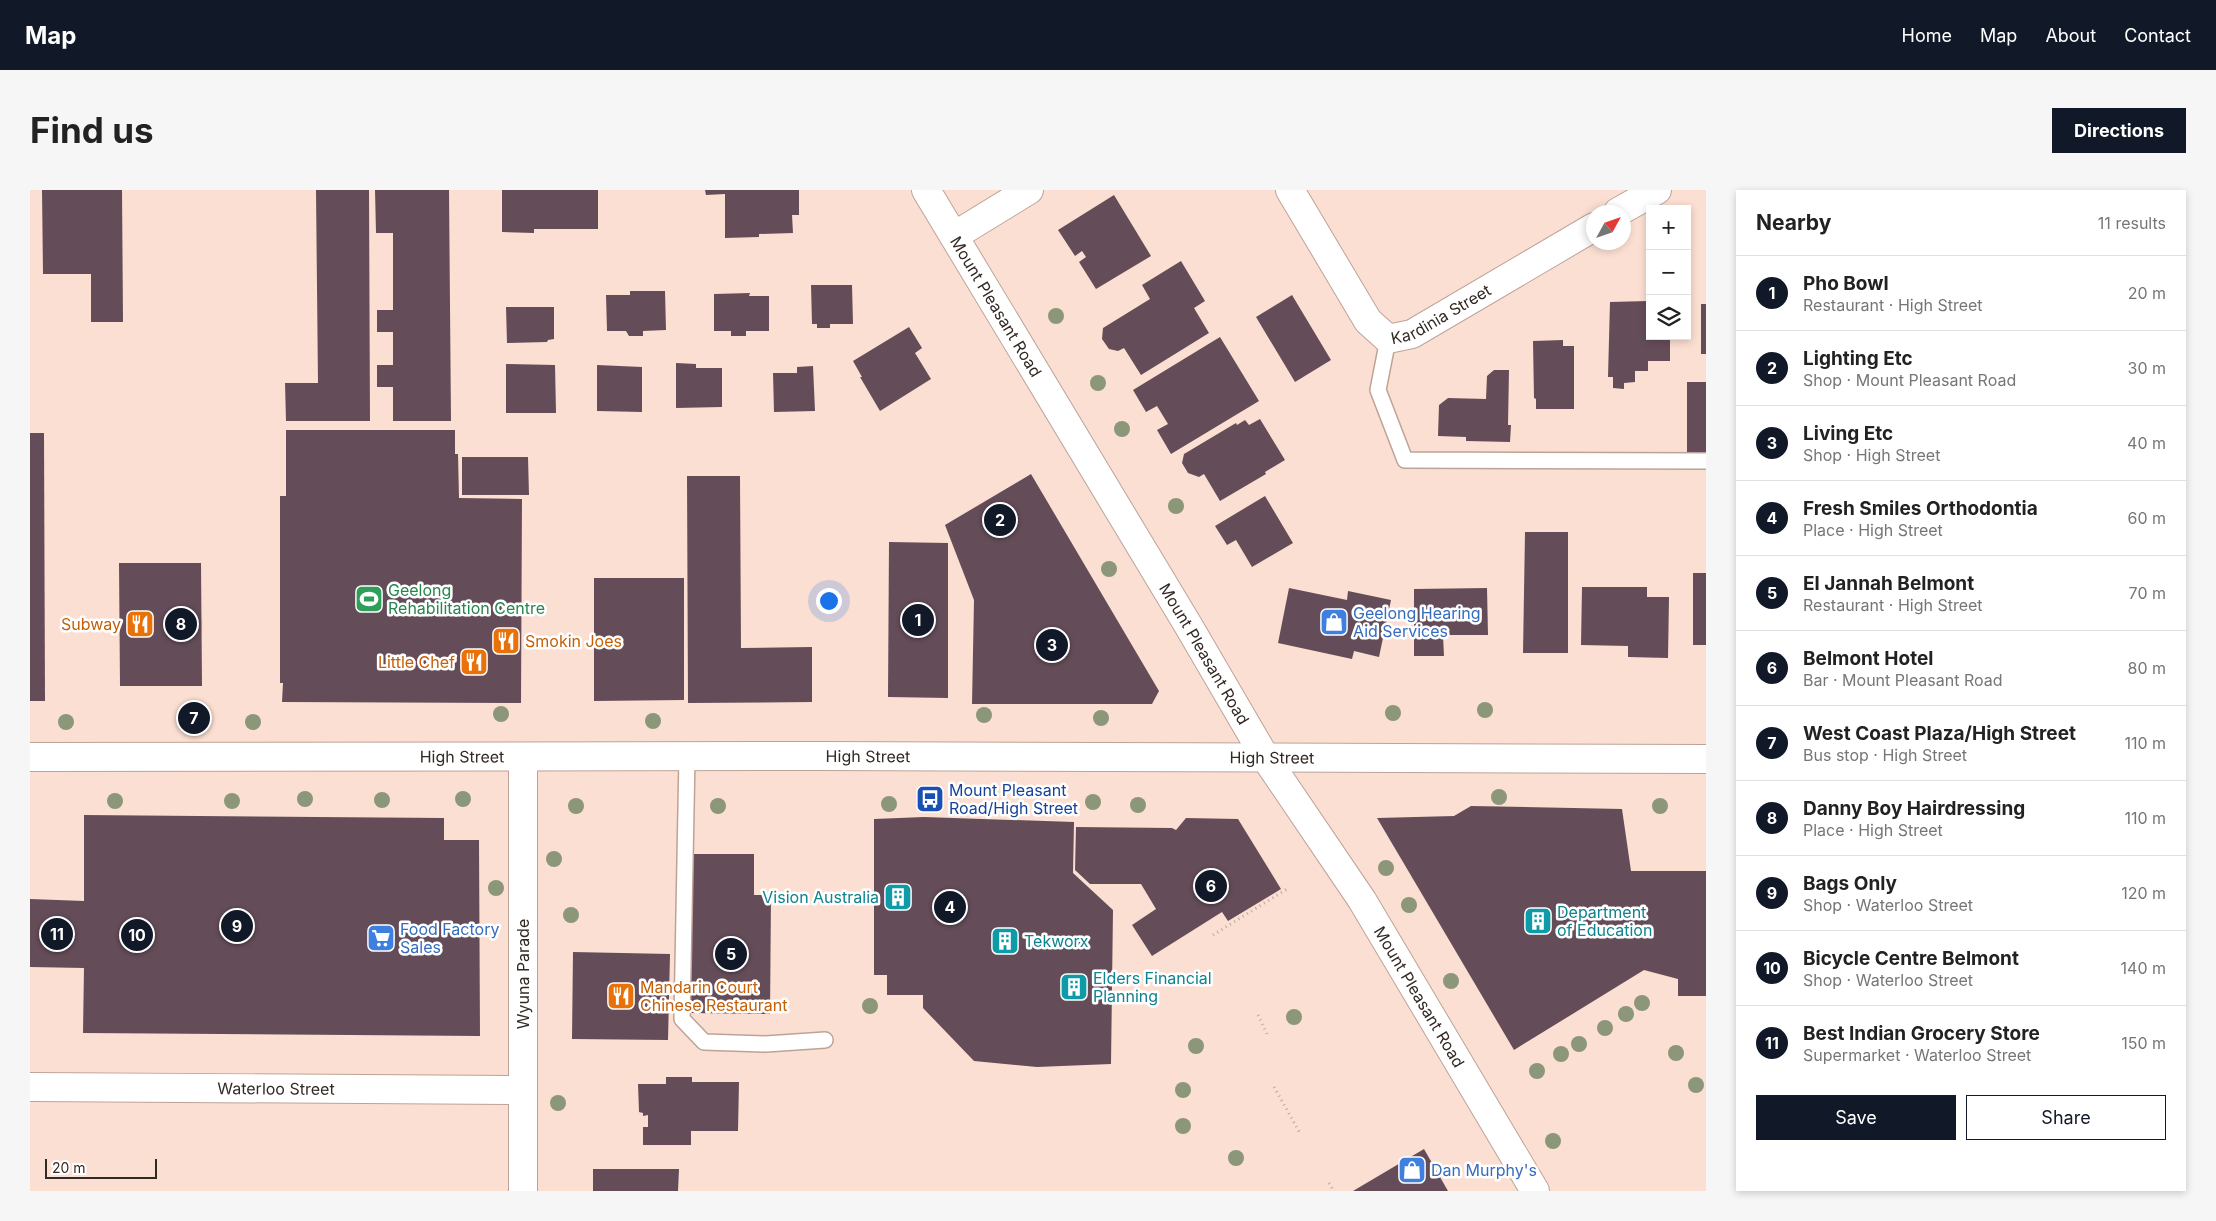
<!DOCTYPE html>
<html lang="en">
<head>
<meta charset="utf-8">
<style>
  :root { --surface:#fff; --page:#f6f6f6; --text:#222; --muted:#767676; --line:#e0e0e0; --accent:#111827 }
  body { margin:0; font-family:Inter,sans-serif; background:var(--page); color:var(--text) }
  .controls { position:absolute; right:15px; top:15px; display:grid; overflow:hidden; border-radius:0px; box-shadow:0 2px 8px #0003 }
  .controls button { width:45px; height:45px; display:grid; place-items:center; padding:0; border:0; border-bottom:1px solid var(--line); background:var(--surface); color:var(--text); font:25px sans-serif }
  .compass { position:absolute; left:1556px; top:15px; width:45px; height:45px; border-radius:50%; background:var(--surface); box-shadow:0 2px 8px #0003; rotate:50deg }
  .scale { position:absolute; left:15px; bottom:12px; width:112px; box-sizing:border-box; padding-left:5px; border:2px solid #332924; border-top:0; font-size:14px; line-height:18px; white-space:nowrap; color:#332924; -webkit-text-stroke:4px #fff; paint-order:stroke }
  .you { position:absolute; left:798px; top:410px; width:18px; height:18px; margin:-12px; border:4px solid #fff; border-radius:50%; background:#1a73e8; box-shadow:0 0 0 8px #1a73e833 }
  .badge { display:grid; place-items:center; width:32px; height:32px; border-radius:50%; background:var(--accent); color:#fff; font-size:16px; font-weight:700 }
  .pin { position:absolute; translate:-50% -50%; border:2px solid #fff; box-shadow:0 1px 5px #0006 }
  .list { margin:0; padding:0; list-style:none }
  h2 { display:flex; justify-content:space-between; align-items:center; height:65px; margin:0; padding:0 20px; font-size:21px }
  h2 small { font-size:16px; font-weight:400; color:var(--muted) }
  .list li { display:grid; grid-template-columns:32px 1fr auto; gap:15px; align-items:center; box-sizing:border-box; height:75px; padding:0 20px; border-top:1px solid var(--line) }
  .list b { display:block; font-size:19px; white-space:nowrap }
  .list p { margin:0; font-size:16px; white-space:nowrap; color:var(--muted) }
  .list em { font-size:16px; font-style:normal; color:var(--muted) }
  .actions { display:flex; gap:10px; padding:15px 20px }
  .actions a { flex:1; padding:11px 0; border:1px solid var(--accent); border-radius:0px; text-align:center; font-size:18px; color:var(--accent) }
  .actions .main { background:var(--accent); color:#fff }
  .icon { flex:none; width:28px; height:28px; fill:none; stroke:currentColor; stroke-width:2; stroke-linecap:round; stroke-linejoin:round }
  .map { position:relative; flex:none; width:1676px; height:1001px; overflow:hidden; border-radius:0px }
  header { display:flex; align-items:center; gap:30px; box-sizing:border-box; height:70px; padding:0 25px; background:var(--accent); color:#fff }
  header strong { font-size:24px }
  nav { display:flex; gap:28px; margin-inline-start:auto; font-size:18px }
  .intro { display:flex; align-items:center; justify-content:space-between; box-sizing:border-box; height:120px; padding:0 30px }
  h1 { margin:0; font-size:35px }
  .button { padding:12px 22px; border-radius:0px; background:var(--accent); color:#fff; font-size:18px; font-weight:700 }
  main { display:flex; gap:30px; padding:0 30px }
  aside { flex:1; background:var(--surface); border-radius:0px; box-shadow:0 2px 8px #0003 }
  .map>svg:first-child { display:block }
  .building { fill:#644d59 }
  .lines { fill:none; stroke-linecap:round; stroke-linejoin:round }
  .lane-casing { stroke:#bda397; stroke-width:18 }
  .street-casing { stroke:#bda397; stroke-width:30 }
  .secondary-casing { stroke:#bda397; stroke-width:30 }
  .path { stroke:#bda69c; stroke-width:3; stroke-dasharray:1 4; stroke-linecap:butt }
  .lane { stroke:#fff; stroke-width:15 }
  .street { stroke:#fff; stroke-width:28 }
  .secondary { stroke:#fff; stroke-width:28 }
  .tree { fill:#8c9678 }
  .labels { text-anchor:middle; stroke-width:5; stroke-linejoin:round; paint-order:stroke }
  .street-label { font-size:16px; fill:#332924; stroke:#fff }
  .leisure-label { font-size:16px; fill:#27864d; stroke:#fff; text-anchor:start }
  .shop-label { font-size:16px; fill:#366cbe; stroke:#fff; text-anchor:start }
  .food-label { font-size:16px; fill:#c56008; stroke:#fff; text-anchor:end }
  .transit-label { font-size:16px; fill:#164399; stroke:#fff; text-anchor:start }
  .culture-label { font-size:16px; fill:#0d838f; stroke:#fff; text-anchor:start }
</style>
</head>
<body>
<header>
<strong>Map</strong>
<nav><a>Home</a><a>Map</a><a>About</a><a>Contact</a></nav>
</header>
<div class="intro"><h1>Find us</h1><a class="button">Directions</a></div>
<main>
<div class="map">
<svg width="1676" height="1001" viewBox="0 0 1676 1001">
  <rect width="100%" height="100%" fill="#fbdfd2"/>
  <g class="building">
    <path d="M 12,0 L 92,0 L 93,132 L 61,132 L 61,84 L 13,84 Z"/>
    <path d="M 286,0 L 339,0 L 340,231 L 256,231 L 255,193 L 288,193 Z"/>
    <path d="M 345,0 L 419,0 L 421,231 L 363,231 L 363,197 L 347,197 L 347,175 L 363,175 L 363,142 L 347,142 L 347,120 L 363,120 L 363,43 L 346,43 Z"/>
    <path d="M 472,0 L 568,0 L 568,39 L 504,39 L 504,43 L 472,42 Z"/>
    <path d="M 675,0 L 769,0 L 769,25 L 762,25 L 763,43 L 729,44 L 729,47 L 695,48 L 695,4 L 676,5 Z"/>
    <path d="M 1084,5 L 1121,66 L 1066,99 L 1049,72 L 1056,67 L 1052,61 L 1045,66 L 1028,40 Z"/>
    <path d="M 1151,71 L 1175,111 L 1164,118 L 1179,143 L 1111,185 L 1094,158 L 1088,161 L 1079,159 L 1072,149 L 1073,138 L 1120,109 L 1112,95 Z"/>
    <path d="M 781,95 L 822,95 L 823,134 L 800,134 L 800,138 L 787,138 L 787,134 L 782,134 Z"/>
    <path d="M 600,101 L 635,101 L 636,140 L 613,141 L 613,146 L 599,146 L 596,141 L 577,141 L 576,105 L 600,105 Z"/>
    <path d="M 720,103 L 719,106 L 739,106 L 739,141 L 716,141 L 716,146 L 701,146 L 701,141 L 684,141 L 684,104 Z"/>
    <path d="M 1262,105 L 1301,170 L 1265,192 L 1226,127 Z"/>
    <path d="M 1618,111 L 1620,146 L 1640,146 L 1640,171 L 1618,171 L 1618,181 L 1605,181 L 1605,192 L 1594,193 L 1594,199 L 1583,198 L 1583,187 L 1578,187 L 1580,112 Z"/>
    <rect x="1671" y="114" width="5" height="50"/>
    <path d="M 476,117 L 524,117 L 524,149 L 518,150 L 517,152 L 477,153 Z"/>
    <path d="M 879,137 L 892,158 L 885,163 L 901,189 L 850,221 L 830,187 L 832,187 L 823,171 Z"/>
    <path d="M 1190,147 L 1229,211 L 1141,264 L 1127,240 L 1138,234 L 1127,216 L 1116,222 L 1103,200 Z"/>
    <path d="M 1533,150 L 1533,156 L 1544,156 L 1544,219 L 1506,219 L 1506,209 L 1504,208 L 1503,151 Z"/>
    <path d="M 646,173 L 666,174 L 666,178 L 692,178 L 692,217 L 646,218 Z"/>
    <path d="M 476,174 L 525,175 L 526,223 L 476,223 Z"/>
    <path d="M 567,175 L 612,177 L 612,222 L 567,221 Z"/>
    <path d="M 783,176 L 785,221 L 744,222 L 743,183 L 767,183 L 767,177 Z"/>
    <path d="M 1464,180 L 1479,180 L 1478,235 L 1481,235 L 1480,252 L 1436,251 L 1436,247 L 1408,246 L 1409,215 L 1418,208 L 1456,209 L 1457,186 Z"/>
    <rect x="1657" y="192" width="19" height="78"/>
    <path d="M 1230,229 L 1255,270 L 1235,282 L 1236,284 L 1190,311 L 1174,284 L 1169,287 L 1158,283 L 1152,273 L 1154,264 L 1206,233 L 1207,235 L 1215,230 L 1219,235 Z"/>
    <path d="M 256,240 L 425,240 L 425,264 L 428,264 L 429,308 L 492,309 L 491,513 L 252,512 L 253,493 L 250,493 L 250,306 L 256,306 Z"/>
    <path d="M 0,243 L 14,243 L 15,511 L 0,511 Z"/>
    <path d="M 432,267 L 498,267 L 499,305 L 432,305 Z"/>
    <path d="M 1001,284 L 1129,501 L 1122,514 L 942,514 L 944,410 L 915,335 Z"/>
    <path d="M 657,286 L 710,286 L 711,458 L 782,457 L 782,512 L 658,513 Z"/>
    <path d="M 1235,306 L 1263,353 L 1222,377 L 1206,350 L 1197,355 L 1185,336 Z"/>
    <path d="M 1495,342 L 1538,342 L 1538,463 L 1493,463 Z"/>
    <path d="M 859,352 L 918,353 L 918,508 L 858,507 Z"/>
    <path d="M 89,373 L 171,373 L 172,496 L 90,496 Z"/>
    <rect x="1663" y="383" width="13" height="72"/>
    <path d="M 564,388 L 654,388 L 654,510 L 564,511 Z"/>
    <path d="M 1552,397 L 1617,397 L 1617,407 L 1639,407 L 1638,468 L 1598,467 L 1598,456 L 1551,455 Z"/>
    <path d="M 1259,398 L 1317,410 L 1318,401 L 1361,410 L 1349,467 L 1324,461 L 1322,469 L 1248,453 Z"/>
    <path d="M 1457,398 L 1458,445 L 1413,445 L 1414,466 L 1384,466 L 1384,399 Z"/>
    <path d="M 1441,616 L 1592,619 L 1601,681 L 1676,681 L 1676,806 L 1648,806 L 1648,789 L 1614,780 L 1484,860 L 1347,628 L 1424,626 Z"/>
    <path d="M 54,625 L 414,628 L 414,650 L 449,650 L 450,846 L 53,843 L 54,778 L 0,777 L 0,709 L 54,711 Z"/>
    <path d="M 894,627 L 1044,632 L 1043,683 L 1083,720 L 1081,874 L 1007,877 L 944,871 L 893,818 L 893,805 L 857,805 L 857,785 L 844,785 L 844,629 Z"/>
    <path d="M 1156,628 L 1208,629 L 1251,699 L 1198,731 L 1192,722 L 1122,766 L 1102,735 L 1126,719 L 1111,694 L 1060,694 L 1045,680 L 1046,637 L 1142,638 L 1146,640 Z"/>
    <path d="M 661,664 L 724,664 L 724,705 L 741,705 L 740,824 L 661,823 Z"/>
    <path d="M 543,762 L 640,764 L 638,850 L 542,849 Z"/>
    <path d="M 636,887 L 662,887 L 662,892 L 709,892 L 708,941 L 661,941 L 661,955 L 613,955 L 613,937 L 618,937 L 618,925 L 613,926 L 613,923 L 609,922 L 608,894 L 636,894 Z"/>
    <path d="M 1394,959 L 1418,1001 L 1323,1001 Z"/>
    <path d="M 563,979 L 649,979 L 648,1001 L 563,1001 Z"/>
  </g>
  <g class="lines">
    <defs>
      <g id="lane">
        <path d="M 1358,149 L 1348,200 L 1375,270 L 1676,271"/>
        <path d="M 657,566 L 652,829 L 674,852 L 736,854 L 795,850"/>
      </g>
      <g id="street">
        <path id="s1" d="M 1260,0 L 1338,131 L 1358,149 L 1382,144 L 1564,37"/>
        <path d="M 1588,22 L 1627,0"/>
        <path d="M 924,46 L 999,0"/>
        <path id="s2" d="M 0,897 L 493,900"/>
        <path d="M 493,1001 L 493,567"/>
      </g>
      <g id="secondary">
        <path id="s3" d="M 896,0 L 1158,435 L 1235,567 L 1332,710 L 1505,1001"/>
        <path id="s4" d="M 0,567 L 792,566 L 1676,569"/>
      </g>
    </defs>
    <use href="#lane" class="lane-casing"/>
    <use href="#street" class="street-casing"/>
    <use href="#secondary" class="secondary-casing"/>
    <g class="path">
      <path d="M 1183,745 L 1257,699"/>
      <path d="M 1228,825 L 1237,844"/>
      <path d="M 1244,897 L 1270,943"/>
      <path d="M 1299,993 L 1304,1001"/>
    </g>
    <use href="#lane" class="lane"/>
    <use href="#street" class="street"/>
    <use href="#secondary" class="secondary"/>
  </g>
  <g class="tree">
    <circle cx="1026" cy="126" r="8"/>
    <circle cx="1068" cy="193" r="8"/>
    <circle cx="1092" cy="239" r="8"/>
    <circle cx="1146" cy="316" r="8"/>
    <circle cx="1079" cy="379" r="8"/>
    <circle cx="1455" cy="520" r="8"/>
    <circle cx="1363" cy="523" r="8"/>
    <circle cx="471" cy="524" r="8"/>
    <circle cx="954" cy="525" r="8"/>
    <circle cx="1071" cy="528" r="8"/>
    <circle cx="623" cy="531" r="8"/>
    <circle cx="36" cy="532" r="8"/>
    <circle cx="223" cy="532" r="8"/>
    <circle cx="1469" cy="607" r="8"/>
    <circle cx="275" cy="609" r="8"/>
    <circle cx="433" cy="609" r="8"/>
    <circle cx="352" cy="610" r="8"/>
    <circle cx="85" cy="611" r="8"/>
    <circle cx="202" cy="611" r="8"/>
    <circle cx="1063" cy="612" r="8"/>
    <circle cx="859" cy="614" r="8"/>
    <circle cx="1108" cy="615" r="8"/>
    <circle cx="546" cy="616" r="8"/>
    <circle cx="688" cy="616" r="8"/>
    <circle cx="1630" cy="616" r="8"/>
    <circle cx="524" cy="669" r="8"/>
    <circle cx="1356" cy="678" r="8"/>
    <circle cx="466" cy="698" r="8"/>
    <circle cx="1379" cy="715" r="8"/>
    <circle cx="541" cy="725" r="8"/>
    <circle cx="1421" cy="791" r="8"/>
    <circle cx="1612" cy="813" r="8"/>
    <circle cx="840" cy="816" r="8"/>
    <circle cx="1596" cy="824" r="8"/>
    <circle cx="1264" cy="827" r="8"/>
    <circle cx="1575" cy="838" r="8"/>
    <circle cx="1549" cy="854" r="8"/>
    <circle cx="1166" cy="856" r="8"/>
    <circle cx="1646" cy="863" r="8"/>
    <circle cx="1531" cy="864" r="8"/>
    <circle cx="1507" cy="881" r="8"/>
    <circle cx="1666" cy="895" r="8"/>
    <circle cx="1153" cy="900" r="8"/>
    <circle cx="528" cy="913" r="8"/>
    <circle cx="1153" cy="936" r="8"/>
    <circle cx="1523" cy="951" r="8"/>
    <circle cx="1206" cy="968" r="8"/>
  </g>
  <defs>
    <symbol id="stadium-square" viewBox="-11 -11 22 22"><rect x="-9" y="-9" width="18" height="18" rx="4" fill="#2e9e5b" stroke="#fff"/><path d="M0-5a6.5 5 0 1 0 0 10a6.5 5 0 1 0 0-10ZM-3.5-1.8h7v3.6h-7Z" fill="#fff"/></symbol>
    <symbol id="shop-square" viewBox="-11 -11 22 22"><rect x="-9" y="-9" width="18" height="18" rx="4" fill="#3f7fe0" stroke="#fff"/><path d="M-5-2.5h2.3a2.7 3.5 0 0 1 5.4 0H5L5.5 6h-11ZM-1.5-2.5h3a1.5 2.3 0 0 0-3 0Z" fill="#fff"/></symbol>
    <symbol id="restaurant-square" viewBox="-11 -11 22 22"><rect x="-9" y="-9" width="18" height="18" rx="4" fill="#e8710a" stroke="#fff"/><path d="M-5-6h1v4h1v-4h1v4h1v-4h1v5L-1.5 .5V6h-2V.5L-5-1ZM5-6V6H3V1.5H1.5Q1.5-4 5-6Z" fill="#fff"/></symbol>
    <symbol id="bus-square" viewBox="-11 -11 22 22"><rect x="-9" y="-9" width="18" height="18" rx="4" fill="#1a4fb4" stroke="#fff"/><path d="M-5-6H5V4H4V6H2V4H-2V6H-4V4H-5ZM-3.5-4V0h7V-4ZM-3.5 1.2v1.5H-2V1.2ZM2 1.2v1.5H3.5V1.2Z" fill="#fff"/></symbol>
    <symbol id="building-square" viewBox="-11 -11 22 22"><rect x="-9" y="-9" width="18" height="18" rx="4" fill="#0f9aa8" stroke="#fff"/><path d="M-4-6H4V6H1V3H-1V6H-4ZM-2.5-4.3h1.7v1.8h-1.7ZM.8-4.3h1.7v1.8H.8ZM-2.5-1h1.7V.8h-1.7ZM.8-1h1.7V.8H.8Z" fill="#fff"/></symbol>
    <symbol id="supermarket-square" viewBox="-11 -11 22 22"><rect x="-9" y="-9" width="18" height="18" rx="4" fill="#3f7fe0" stroke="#fff"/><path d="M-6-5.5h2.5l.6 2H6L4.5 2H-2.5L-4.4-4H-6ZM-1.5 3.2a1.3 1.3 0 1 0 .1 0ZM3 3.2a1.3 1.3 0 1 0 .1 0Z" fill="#fff"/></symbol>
  </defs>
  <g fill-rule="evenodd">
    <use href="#stadium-square" x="323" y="393" width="32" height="32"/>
    <use href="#shop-square" x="1288" y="416" width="32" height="32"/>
    <use href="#restaurant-square" x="94" y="418" width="32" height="32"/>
    <use href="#restaurant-square" x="460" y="435" width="32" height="32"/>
    <use href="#restaurant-square" x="428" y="456" width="32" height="32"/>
    <use href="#bus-square" x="884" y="593" width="32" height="32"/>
    <use href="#building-square" x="852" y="691" width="32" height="32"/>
    <use href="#building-square" x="1492" y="715" width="32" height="32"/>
    <use href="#supermarket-square" x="335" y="732" width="32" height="32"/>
    <use href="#building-square" x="959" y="735" width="32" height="32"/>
    <use href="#building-square" x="1028" y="781" width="32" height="32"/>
    <use href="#restaurant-square" x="575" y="790" width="32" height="32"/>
    <use href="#shop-square" x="1366" y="964" width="32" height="32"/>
  </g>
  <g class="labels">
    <g class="street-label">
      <text dy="6" stroke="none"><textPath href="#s3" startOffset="136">Mount Pleasant Road</textPath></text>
      <text dy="6" stroke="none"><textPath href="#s1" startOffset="238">Kardinia Street</textPath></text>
      <text dy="6" stroke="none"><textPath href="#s3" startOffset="541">Mount Pleasant Road</textPath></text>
      <text dy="6" stroke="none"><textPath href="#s4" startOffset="838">High Street</textPath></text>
      <text dy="6" stroke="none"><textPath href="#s4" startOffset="432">High Street</textPath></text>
      <text dy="6" stroke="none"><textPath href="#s4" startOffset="1242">High Street</textPath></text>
      <text transform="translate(493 784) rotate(-90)" y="6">Wyuna Parade</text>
      <text dy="6" stroke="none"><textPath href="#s3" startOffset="946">Mount Pleasant Road</textPath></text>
      <text dy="6" stroke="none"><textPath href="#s2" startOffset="246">Waterloo Street</textPath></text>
    </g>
    <g class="leisure-label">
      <text x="358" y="406">Geelong<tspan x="358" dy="18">Rehabilitation Centre</tspan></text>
    </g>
    <g class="shop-label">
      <text x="1323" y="429">Geelong Hearing<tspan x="1323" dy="18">Aid Services</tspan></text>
      <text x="370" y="745">Food Factory<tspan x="370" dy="18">Sales</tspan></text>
      <text x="1401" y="986">Dan Murphy's</text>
    </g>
    <g class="food-label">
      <text x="91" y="440">Subway</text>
      <text x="495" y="457" text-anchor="start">Smokin Joes</text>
      <text x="425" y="478">Little Chef</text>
      <text x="610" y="803" text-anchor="start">Mandarin Court<tspan x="610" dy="18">Chinese Restaurant</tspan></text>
    </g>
    <g class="transit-label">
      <text x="919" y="606">Mount Pleasant<tspan x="919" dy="18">Road/High Street</tspan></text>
    </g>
    <g class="culture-label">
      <text x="849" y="713" text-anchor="end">Vision Australia</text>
      <text x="1527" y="728">Department<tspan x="1527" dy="18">of Education</tspan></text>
      <text x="994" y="757">Tekworx</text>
      <text x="1063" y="794">Elders Financial<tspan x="1063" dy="18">Planning</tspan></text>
    </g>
  </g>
</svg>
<div class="controls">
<button>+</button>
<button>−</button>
<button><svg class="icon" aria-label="layers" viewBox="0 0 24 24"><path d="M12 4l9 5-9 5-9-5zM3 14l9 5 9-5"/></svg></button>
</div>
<svg class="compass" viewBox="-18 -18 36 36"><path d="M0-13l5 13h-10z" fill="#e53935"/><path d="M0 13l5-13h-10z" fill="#767676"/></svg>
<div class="scale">20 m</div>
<div class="you"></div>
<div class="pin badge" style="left:888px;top:430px">1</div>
<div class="pin badge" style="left:970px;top:330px">2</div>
<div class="pin badge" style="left:1022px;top:455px">3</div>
<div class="pin badge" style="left:920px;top:717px">4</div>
<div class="pin badge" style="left:701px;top:764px">5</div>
<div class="pin badge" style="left:1181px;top:696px">6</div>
<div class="pin badge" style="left:164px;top:528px">7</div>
<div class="pin badge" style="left:151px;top:434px">8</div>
<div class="pin badge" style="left:207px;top:736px">9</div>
<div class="pin badge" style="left:107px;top:745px">10</div>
<div class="pin badge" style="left:27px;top:744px">11</div>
</div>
<aside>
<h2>Nearby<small>11 results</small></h2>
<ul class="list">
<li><span class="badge">1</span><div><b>Pho Bowl</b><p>Restaurant · High Street</p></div><em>20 m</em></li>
<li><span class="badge">2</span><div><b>Lighting Etc</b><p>Shop · Mount Pleasant Road</p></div><em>30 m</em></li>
<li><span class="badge">3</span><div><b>Living Etc</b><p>Shop · High Street</p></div><em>40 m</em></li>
<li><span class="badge">4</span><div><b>Fresh Smiles Orthodontia</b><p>Place · High Street</p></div><em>60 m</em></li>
<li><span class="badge">5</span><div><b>El Jannah Belmont</b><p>Restaurant · High Street</p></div><em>70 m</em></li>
<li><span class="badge">6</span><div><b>Belmont Hotel</b><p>Bar · Mount Pleasant Road</p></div><em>80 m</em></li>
<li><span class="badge">7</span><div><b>West Coast Plaza/High Street</b><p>Bus stop · High Street</p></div><em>110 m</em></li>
<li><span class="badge">8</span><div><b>Danny Boy Hairdressing</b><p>Place · High Street</p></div><em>110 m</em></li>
<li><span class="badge">9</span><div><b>Bags Only</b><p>Shop · Waterloo Street</p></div><em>120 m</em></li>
<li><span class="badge">10</span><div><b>Bicycle Centre Belmont</b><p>Shop · Waterloo Street</p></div><em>140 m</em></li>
<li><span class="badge">11</span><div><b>Best Indian Grocery Store</b><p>Supermarket · Waterloo Street</p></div><em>150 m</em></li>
</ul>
<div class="actions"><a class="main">Save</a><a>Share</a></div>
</aside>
</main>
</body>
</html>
